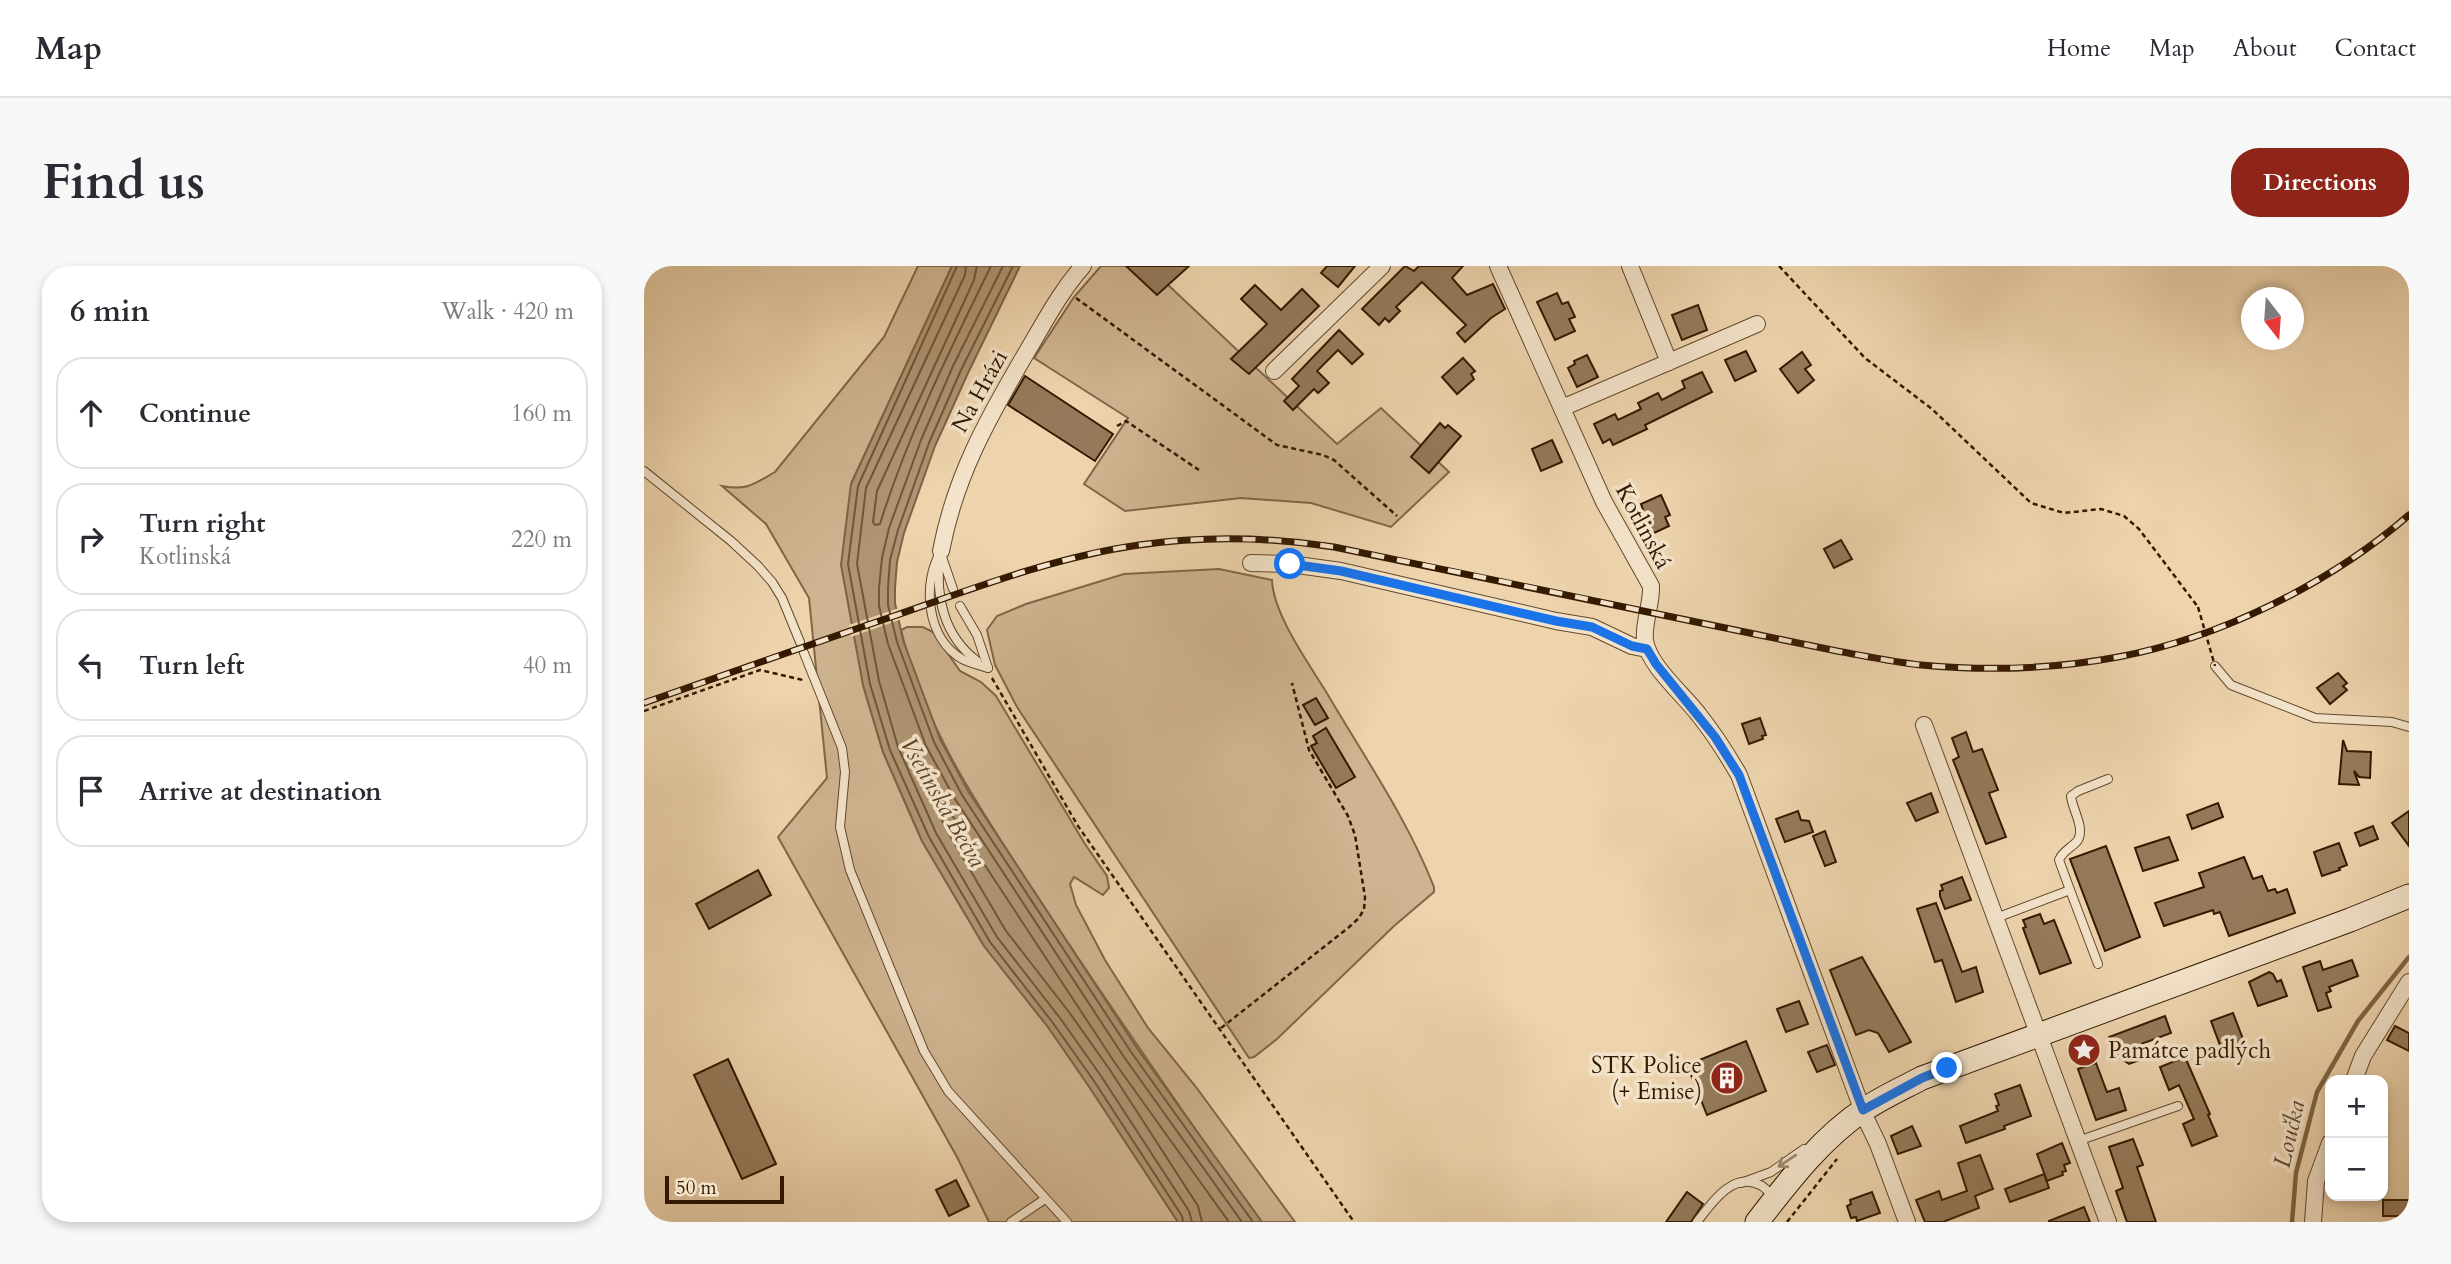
<!DOCTYPE html>
<html lang="en">
<head>
<meta charset="utf-8">
<style>
  :root { --surface:#fff; --page:#f7f7f7; --text:#2b2b33; --muted:#7c7c81; --line:#e1e1e2; --accent:#8f2418 }
  body { margin:0; font-family:Cardo,serif; background:var(--page); color:var(--text) }
  .controls { position:absolute; right:21px; bottom:21px; display:grid; overflow:hidden; border-radius:14px; box-shadow:0 4px 10px #0003 }
  .controls button { width:63px; height:63px; display:grid; place-items:center; padding:0; border:0; border-bottom:2px solid var(--line); background:var(--surface); color:var(--text); font:35px sans-serif }
  .compass { position:absolute; left:1597px; top:21px; width:63px; height:63px; border-radius:50%; background:var(--surface); box-shadow:0 4px 10px #0003; rotate:163deg }
  .scale { position:absolute; left:21px; bottom:18px; width:119px; box-sizing:border-box; padding-left:7px; border:4px solid #341900; border-top:0; font-size:19px; line-height:24px; white-space:nowrap; color:#341900; -webkit-text-stroke:5px #f3e3ca; paint-order:stroke }
  .stop { position:absolute; width:21px; height:21px; margin:-16px; border:5px solid #1a73e8; border-radius:50%; background:#fff }
  .stop.end { background:#1a73e8; border-color:#fff; box-shadow:0 2px 7px #0008 }
  .list { margin:0; padding:0; list-style:none }
  h2 { display:flex; justify-content:space-between; align-items:center; height:91px; margin:0; padding:0 28px; font-size:30px }
  h2 small { font-size:23px; font-weight:400; color:var(--muted) }
  .list li { display:grid; grid-template-columns:46px 1fr auto; gap:21px; align-items:center; box-sizing:border-box; height:112px; margin:0 14px 14px; padding:0 14px; border:2px solid var(--line); border-radius:28px }
  .list b { display:block; font-size:26px; white-space:nowrap }
  .list p { margin:0; font-size:23px; white-space:nowrap; color:var(--muted) }
  .list em { font-size:23px; font-style:normal; color:var(--muted) }
  .icon { flex:none; width:38px; height:38px; fill:none; stroke:currentColor; stroke-width:2; stroke-linecap:round; stroke-linejoin:round }
  .map { position:relative; flex:none; width:1765px; height:956px; overflow:hidden; border-radius:28px }
  header { display:flex; align-items:center; gap:42px; box-sizing:border-box; height:98px; padding:0 35px; background:var(--surface); border-bottom:2px solid var(--line) }
  header strong { font-size:33px }
  nav { display:flex; gap:38px; margin-inline-start:auto; font-size:24px }
  .intro { display:flex; align-items:center; justify-content:space-between; box-sizing:border-box; height:168px; padding:0 42px }
  h1 { margin:0; font-size:49px }
  .button { padding:18px 32px; border-radius:28px; background:var(--accent); color:#fff; font-size:24px; font-weight:700 }
  main { display:flex; gap:42px; padding:0 42px }
  aside { flex:1; background:var(--surface); border-radius:28px; box-shadow:0 4px 10px #0003 }
  .map>svg:first-child { display:block }
  .green { fill:#ceb490; stroke:#816648; stroke-width:2 }
  .water { fill:#ae9472; stroke:#7d6344; stroke-width:2 }
  .pier { fill:#edd4ad }
  .lines { fill:none; stroke-linecap:round; stroke-linejoin:round }
  .shore { stroke:#715639; stroke-width:2 }
  .stream { stroke:#7d6344; stroke-width:4.5 }
  .building { fill:#947a5a; stroke:#341900; stroke-width:2 }
  .service-casing { stroke:#62482b; stroke-width:10 }
  .minor-casing { stroke:#62482b; stroke-width:18 }
  .secondary-casing { stroke:#341900; stroke-width:25 }
  .path { stroke:#341900; stroke-width:2.5; stroke-dasharray:5 3.5; stroke-linecap:butt }
  .service { stroke:#f3e3ca; stroke-width:8 }
  .minor { stroke:#f3e3ca; stroke-width:16 }
  .secondary { stroke:#f3e3ca; stroke-width:23 }
  .rail-casing { stroke:#341900; stroke-width:7 }
  .rail { stroke:#f3e3ca; stroke-width:4.5; stroke-dasharray:13; stroke-linecap:butt }
  .path-bridge { stroke:#341900; stroke-width:2.5; stroke-dasharray:5 3.5; stroke-linecap:butt }
  .oneway { stroke:#9d886f }
  .route { stroke:#1a73e8; stroke-width:9 }
  .labels { text-anchor:middle; stroke-width:7; stroke-linejoin:round; paint-order:stroke }
  .street-label { font-size:23px; fill:#341900; stroke:#f3e3ca }
  .poi-label { font-size:23px; fill:#341900; stroke:#f3e3ca; text-anchor:start }
  .water-label { font-size:24px; font-style:italic; fill:#5f4428; stroke:#f3e3ca }
</style>
</head>
<body>
<header>
<strong>Map</strong>
<nav><a>Home</a><a>Map</a><a>About</a><a>Contact</a></nav>
</header>
<div class="intro"><h1>Find us</h1><a class="button">Directions</a></div>
<main>
<aside>
<h2>6 min<small>Walk · 420 m</small></h2>
<ul class="list">
<li><svg class="icon" aria-label="ahead" viewBox="0 0 24 24"><path d="M12 20V5M6 11l6-6 6 6"/></svg><div><b>Continue</b></div><em>160 m</em></li>
<li><svg class="icon" aria-label="right" viewBox="0 0 24 24"><path d="M7 20v-9h11M14 6l5 5-5 5"/></svg><div><b>Turn right</b><p>Kotlinská</p></div><em>220 m</em></li>
<li><svg class="icon" aria-label="left" viewBox="0 0 24 24"><path d="M17 20v-9H6M10 6l-5 5 5 5"/></svg><div><b>Turn left</b></div><em>40 m</em></li>
<li><svg class="icon" aria-label="arrive" viewBox="0 0 24 24"><path d="M6 21V4h12l-3 4 3 4H6"/></svg><div><b>Arrive at destination</b></div></li>
</ul>
</aside>
<div class="map">
<svg width="1765" height="956" viewBox="0 0 1765 956">
  <rect width="100%" height="100%" fill="#edd4ad"/>
  <filter id="stains"><feTurbulence type="fractalNoise" baseFrequency=".00286" numOctaves="4"/><feColorMatrix values="0 0 0 0 .2 0 0 0 0 .09 0 0 0 0 .02 0 0 0 .5 -.17"/></filter>
  <radialGradient id="worn" r=".72"><stop offset=".6" stop-color="#630" stop-opacity="0"/><stop offset="1" stop-color="#630" stop-opacity=".3"/></radialGradient>
  <g class="green">
    <path d="M 274,0 L 308,0 L 207,218 L 219,419 L 239,486 L 278,575 L 340,680 L 404,761 L 444,819 L 534,956 L 345,956 L 313,891 L 134,571 L 183,512 L 165,332 L 122,258 L 78,220 C 103,225 110,218 131,206 L 240,71 Z"/>
    <path d="M 457,0 L 504,0 L 693,178 L 737,142 L 805,206 L 747,261 L 667,237 L 597,232 L 481,245 L 440,218 L 484,152 L 390,92 L 430,31 Z"/>
    <path d="M 575,303 L 628,314 C 629,347 663,395 681,424 C 719,489 763,552 790,621 L 790,626 L 750,660 L 633,773 L 610,791 L 605,792 L 373,441 L 351,399 L 343,364 L 353,350 L 382,338 L 480,308 Z"/>
    <path d="M 263,361 L 279,361 L 289,366 L 316,405 L 337,416 L 352,430 L 441,578 L 463,610 L 465,622 L 459,629 L 430,611 L 426,618 L 432,639 L 461,694 L 504,762 L 552,821 L 651,956 L 616,956 C 544,853 472,750 403,645 C 345,556 282,469 257,364 Z"/>
  </g>
  <path class="water" d="M 308,0 L 376,0 L 324,107 L 291,180 L 260,267 L 253,296 L 251,322 L 251,337 L 259,374 L 296,473 L 324,525 L 493,782 L 618,956 L 534,956 L 444,819 L 404,761 L 340,680 L 278,575 L 239,486 L 219,419 L 197,299 L 207,218 Z"/>
  <path class="pier" d="M 255,342 L 258,353 L 207,371 L 205,359 Z"/>
  <g class="lines">
    <g class="shore">
      <path d="M 313,0 L 214,220 L 204,298 L 226,418 L 246,484 L 285,571 L 346,676 L 409,757 L 450,815 L 538,950 L 539,956"/>
      <path d="M 322,0 L 321,9 L 222,222 L 213,298 L 235,415 L 254,481 L 292,567 L 353,671 L 416,752 L 457,810 L 545,945 L 548,956"/>
      <path d="M 333,0 L 330,14 L 233,225 L 229,256 L 231,259 L 236,258 C 264,168 306,84 347,0"/>
      <path d="M 359,0 L 309,100 L 277,174 L 245,262 L 238,292 L 235,322 L 235,340 L 244,378 L 282,480 L 311,533 L 480,791 L 598,956"/>
      <path d="M 369,0 L 317,104 L 285,177 L 254,264 L 246,294 L 244,322 L 244,339 L 253,376 L 290,476 L 318,529 L 487,786 L 609,956"/>
      <path d="M 558,956 L 554,940 L 466,804 L 425,746 L 362,665 L 302,563 L 279,511 L 281,507 L 285,508 L 302,540 L 471,797 L 585,956"/>
    </g>
    <path class="stream" d="M 1648,956 L 1652,907 L 1673,826 L 1714,755 L 1765,691"/>
  </g>
  <g class="building">
    <path d="M 482,0 L 545,0 L 513,29 Z"/>
    <path d="M 683,0 L 711,0 L 694,21 L 677,7 Z"/>
    <path d="M 761,0 L 770,5 L 775,0 L 819,0 L 808,12 L 823,29 L 849,18 L 861,43 L 847,52 L 821,76 L 813,67 L 822,59 L 778,16 L 752,41 L 756,45 L 745,56 L 741,52 L 735,59 L 718,43 Z"/>
    <path d="M 611,19 L 637,44 L 658,23 L 675,40 L 605,108 L 587,93 L 623,58 L 597,33 Z"/>
    <path d="M 913,27 L 918,38 L 924,36 L 931,51 L 925,53 L 931,65 L 911,74 L 893,36 Z"/>
    <path d="M 1054,39 L 1063,64 L 1038,74 L 1028,49 Z"/>
    <path d="M 695,64 L 719,88 L 708,98 L 694,84 L 673,105 L 685,117 L 674,127 L 670,123 L 649,144 L 640,135 L 655,120 L 648,113 Z"/>
    <path d="M 1102,85 L 1112,105 L 1091,115 L 1081,94 Z"/>
    <path d="M 1158,86 L 1167,99 L 1161,103 L 1170,114 L 1154,127 L 1136,103 Z"/>
    <path d="M 943,89 L 954,111 L 933,121 L 924,102 L 931,98 L 930,95 Z"/>
    <path d="M 819,92 L 831,105 L 827,108 L 830,113 L 813,128 L 798,111 Z"/>
    <path d="M 1058,106 L 1068,126 L 1001,159 L 1003,163 L 969,179 L 966,173 L 959,177 L 950,158 L 971,148 L 974,154 L 997,143 L 994,137 L 1014,127 L 1018,134 L 1041,122 L 1038,115 Z"/>
    <path d="M 381,110 L 469,168 L 451,195 L 364,139 Z"/>
    <path d="M 796,157 L 801,162 L 804,159 L 817,170 L 785,207 L 767,191 Z"/>
    <path d="M 908,174 L 918,196 L 897,205 L 888,183 Z"/>
    <path d="M 1017,229 L 1026,249 L 1021,251 L 1025,260 L 1006,269 L 996,248 L 1000,246 L 997,238 Z"/>
    <path d="M 1197,274 L 1208,293 L 1190,302 L 1180,283 Z"/>
    <path d="M 1694,407 L 1703,417 L 1699,420 L 1703,424 L 1686,438 L 1673,422 Z"/>
    <path d="M 672,432 L 684,452 L 671,459 L 659,439 Z"/>
    <path d="M 1116,452 L 1122,469 L 1118,470 L 1119,473 L 1105,478 L 1098,458 Z"/>
    <path d="M 682,462 L 711,511 L 692,522 L 667,480 L 673,477 L 669,470 Z"/>
    <path d="M 1322,466 L 1329,486 L 1338,483 L 1354,524 L 1345,527 L 1362,571 L 1342,578 L 1309,494 L 1315,491 L 1308,472 Z"/>
    <path d="M 1699,474 L 1703,485 L 1727,486 L 1726,512 L 1715,511 L 1710,505 L 1715,519 L 1695,518 Z"/>
    <path d="M 1287,527 L 1294,546 L 1272,555 L 1263,537 Z"/>
    <path d="M 1574,537 L 1579,551 L 1548,563 L 1543,549 Z"/>
    <path d="M 1154,545 L 1157,554 L 1165,555 L 1169,566 L 1141,576 L 1132,553 Z"/>
    <path d="M 1765,545 L 1765,580 L 1748,557 Z"/>
    <path d="M 1729,560 L 1734,573 L 1716,580 L 1711,567 Z"/>
    <path d="M 1181,565 L 1192,596 L 1181,600 L 1169,570 Z"/>
    <path d="M 1525,571 L 1534,594 L 1499,605 L 1491,582 Z"/>
    <path d="M 1695,577 L 1703,599 L 1695,602 L 1696,604 L 1678,610 L 1670,586 Z"/>
    <path d="M 1462,580 L 1496,671 L 1461,685 L 1426,593 Z"/>
    <path d="M 1600,591 L 1609,613 L 1618,610 L 1624,625 L 1631,623 L 1633,627 L 1643,623 L 1651,647 L 1585,670 L 1576,646 L 1570,648 L 1569,644 L 1520,660 L 1511,637 L 1560,621 L 1555,607 Z"/>
    <path d="M 114,604 L 127,629 L 65,663 L 52,638 Z"/>
    <path d="M 1318,611 L 1327,634 L 1301,643 L 1296,630 L 1296,625 L 1299,624 L 1297,619 Z"/>
    <path d="M 1292,637 L 1318,706 L 1332,701 L 1339,726 L 1312,736 L 1298,694 L 1291,696 L 1273,643 Z"/>
    <path d="M 1396,648 L 1400,658 L 1410,654 L 1427,697 L 1396,708 L 1379,662 L 1382,661 L 1379,654 Z"/>
    <path d="M 1218,691 L 1267,776 L 1245,786 L 1234,767 L 1225,764 L 1212,769 L 1186,704 Z"/>
    <path d="M 1708,694 L 1714,710 L 1685,721 L 1687,725 L 1682,727 L 1687,741 L 1674,745 L 1659,701 L 1676,695 L 1679,704 Z"/>
    <path d="M 1625,706 L 1629,708 L 1633,716 L 1637,714 L 1643,730 L 1614,740 L 1605,716 Z"/>
    <path d="M 1155,735 L 1164,758 L 1142,766 L 1133,743 Z"/>
    <path d="M 1589,747 L 1602,781 L 1580,790 L 1567,755 Z"/>
    <path d="M 1521,750 L 1527,767 L 1497,778 L 1502,792 L 1485,798 L 1472,789 L 1465,771 Z"/>
    <path d="M 1751,760 L 1765,767 L 1765,785 L 1743,774 Z"/>
    <path d="M 1102,775 L 1122,825 L 1063,849 L 1043,799 Z"/>
    <path d="M 1183,779 L 1191,799 L 1173,806 L 1164,786 Z"/>
    <path d="M 1541,791 L 1566,848 L 1564,849 L 1573,870 L 1548,880 L 1539,858 L 1550,853 L 1535,819 L 1525,824 L 1516,801 Z"/>
    <path d="M 84,793 L 132,898 L 98,913 L 50,809 Z"/>
    <path d="M 1452,797 L 1463,826 L 1475,822 L 1482,844 L 1452,854 L 1434,803 Z"/>
    <path d="M 1376,819 L 1387,850 L 1360,860 L 1361,863 L 1322,877 L 1316,860 L 1354,845 L 1352,840 L 1355,839 L 1351,828 Z"/>
    <path d="M 1268,860 L 1277,880 L 1254,888 L 1247,870 Z"/>
    <path d="M 1489,873 L 1499,899 L 1493,901 L 1512,956 L 1483,956 L 1472,925 L 1479,922 L 1465,881 Z"/>
    <path d="M 1418,877 L 1426,897 L 1420,899 L 1422,905 L 1418,906 L 1419,909 L 1403,915 L 1393,888 Z"/>
    <path d="M 1336,889 L 1349,923 L 1331,930 L 1335,942 L 1299,956 L 1281,956 L 1272,934 L 1295,925 L 1298,934 L 1323,925 L 1314,897 Z"/>
    <path d="M 1400,908 L 1405,922 L 1366,936 L 1361,923 Z"/>
    <path d="M 312,914 L 325,940 L 305,950 L 292,924 Z"/>
    <path d="M 1043,926 L 1059,938 L 1047,956 L 1022,956 Z"/>
    <path d="M 1228,926 L 1236,947 L 1213,955 L 1212,951 L 1207,952 L 1203,940 L 1207,938 L 1206,934 Z"/>
    <rect x="1739" y="934" width="26" height="16"/>
    <path d="M 1440,941 L 1446,956 L 1405,956 L 1405,955 Z"/>
  </g>
  <g class="lines">
    <defs>
      <g id="service">
        <path d="M 0,205 L 87,275 L 114,300 L 128,316 L 138,332 L 156,376"/>
        <path d="M 297,285 C 278,317 282,372 318,393 C 326,397 335,399 344,402"/>
        <path d="M 297,288 L 309,323"/>
        <path d="M 296,291 C 291,331 300,370 333,395"/>
        <path d="M 316,340 L 333,369 L 344,402"/>
        <path d="M 160,387 L 198,482 L 201,506 L 196,561 L 206,604 L 280,785 L 304,825 L 423,956"/>
        <path d="M 1571,400 L 1587,419 L 1671,452 L 1748,456 L 1765,461"/>
        <path d="M 1426,624 L 1415,594 C 1419,584 1428,582 1434,574 C 1441,561 1428,543 1427,530 L 1434,525 L 1464,513"/>
        <path d="M 1352,652 L 1426,624 L 1454,698"/>
        <path d="M 1434,875 L 1534,840"/>
        <path d="M 1097,917 L 1127,906 L 1160,883"/>
        <path d="M 367,956 L 401,933"/>
        <path d="M 1053,956 C 1067,938 1088,905 1116,919 C 1121,921 1125,927 1129,930"/>
      </g>
      <g id="minor">
        <path d="M 854,0 L 960,236 L 1007,320 C 1008,338 999,357 1001,374 C 1004,399 1040,429 1055,449 C 1070,468 1083,488 1095,509 L 1221,851 L 1234,878 L 1263,956"/>
        <path d="M 986,0 L 1025,96"/>
        <path d="M 630,105 L 738,0"/>
        <path d="M 918,142 L 1113,58"/>
        <path d="M 297,285 C 311,211 343,154 381,89 C 399,59 415,27 439,0"/>
        <path d="M 607,297 L 646,298 L 697,305 L 912,355 L 948,361 L 988,380 L 1003,383"/>
        <path d="M 1280,459 L 1464,956"/>
        <path d="M 1710,814 L 1719,790 L 1765,716"/>
        <path d="M 1669,956 L 1672,915 L 1686,877"/>
      </g>
      <path id="secondary" d="M 1113,956 C 1144,916 1178,871 1221,843 C 1239,831 1259,822 1278,812 L 1706,654 L 1765,630"/>
    </defs>
    <use href="#service" class="service-casing"/>
    <use href="#minor" class="minor-casing"/>
    <use href="#secondary" class="secondary-casing"/>
    <g class="path">
      <path d="M 1135,0 L 1221,92 L 1288,143 L 1387,237 L 1420,247 L 1457,243 L 1480,250 L 1495,263 L 1554,341"/>
      <path d="M 432,32 L 633,179 L 679,189 L 690,194 L 753,250"/>
      <path d="M 473,160 L 482,155 L 555,204"/>
      <path d="M 348,412 L 434,560 L 710,956"/>
      <path d="M 0,445 L 116,404 L 159,414"/>
      <path d="M 577,762 L 704,662 L 715,652 L 720,643 L 721,631 L 711,569 L 704,550 L 665,484 L 648,417"/>
      <path d="M 1143,956 L 1193,893"/>
    </g>
    <use href="#service" class="service"/>
    <use href="#minor" class="minor"/>
    <use href="#secondary" class="secondary"/>
    <defs>
      <path id="rail" d="M 0,437 C 83,408 167,378 250,350 C 330,322 411,291 495,279 C 560,270 625,271 690,281 C 805,304 919,328 1033,352 C 1086,363 1140,374 1193,385 C 1221,390 1249,396 1277,399 C 1342,405 1410,403 1474,391 C 1576,372 1687,317 1765,249"/>
    </defs>
    <use href="#rail" class="rail-casing"/>
    <use href="#rail" class="rail"/>
    <path class="path-bridge" d="M 1554,341 L 1571,400"/>
  </g>
  <defs><path id="oneway-shaft" d="M-6 0H5M1.5-3L5.5 0L1.5 3" fill="none" stroke-width="1.6" stroke-linecap="round" stroke-linejoin="round" transform="scale(1.75)"/></defs>
  <use class="oneway" href="#oneway-shaft" transform="translate(1143 895) rotate(146)"/>
  <g class="lines">
    <path class="route" d="M 646,298 L 697,305 L 912,355 L 948,361 L 988,380 L 1003,383 L 1012,398 L 1071,471 L 1095,509 L 1219,844 L 1278,812 L 1303,802"/>
  </g>
  <defs>
    <symbol id="sight-disc" viewBox="-11 -11 22 22"><circle r="9.5" fill="#8f2418" stroke="#f3e3ca"/><path d="M0-6L1.8-2.2L6-1.7L2.9 1.2L3.7 5.4L0 3.3L-3.7 5.4L-2.9 1.2L-6-1.7L-1.8-2.2Z" fill="#fff"/></symbol>
    <symbol id="building-disc" viewBox="-11 -11 22 22"><circle r="9.5" fill="#8f2418" stroke="#f3e3ca"/><path d="M-4-6H4V6H1V3H-1V6H-4ZM-2.5-4.3h1.7v1.8h-1.7ZM.8-4.3h1.7v1.8H.8ZM-2.5-1h1.7V.8h-1.7ZM.8-1h1.7V.8H.8Z" fill="#fff"/></symbol>
  </defs>
  <g fill-rule="evenodd">
    <use href="#sight-disc" x="1421" y="765" width="38" height="38"/>
    <use href="#building-disc" x="1064" y="793" width="38" height="38"/>
  </g>
  <g class="labels">
    <g class="street-label">
      <text transform="translate(335 125) rotate(-61)" y="8">Na Hrázi</text>
      <text transform="translate(1000 260) rotate(62)" y="8">Kotlinská</text>
    </g>
    <g class="poi-label">
      <text x="1464" y="792">Památce padlých</text>
      <text x="1058" y="807" text-anchor="end">STK Police<tspan x="1058" dy="26">(+ Emise)</tspan></text>
    </g>
    <g class="water-label">
      <text transform="translate(299 536) rotate(60)" y="8">Vsetínská Bečva</text>
      <text transform="translate(1645 868) rotate(-77)" y="8">Loučka</text>
    </g>
  </g>
  <rect width="100%" height="100%" filter="url(#stains)"/>
  <rect width="100%" height="100%" fill="url(#worn)"/>
</svg>
<div class="controls">
<button>+</button>
<button>−</button>
</div>
<svg class="compass" viewBox="-18 -18 36 36"><path d="M0-13l5 13h-10z" fill="#e53935"/><path d="M0 13l5-13h-10z" fill="#7c7c81"/></svg>
<div class="scale">50 m</div>
<div class="stop" style="left:646px;top:298px"></div>
<div class="stop end" style="left:1303px;top:802px"></div>
</div>
</main>
</body>
</html>
